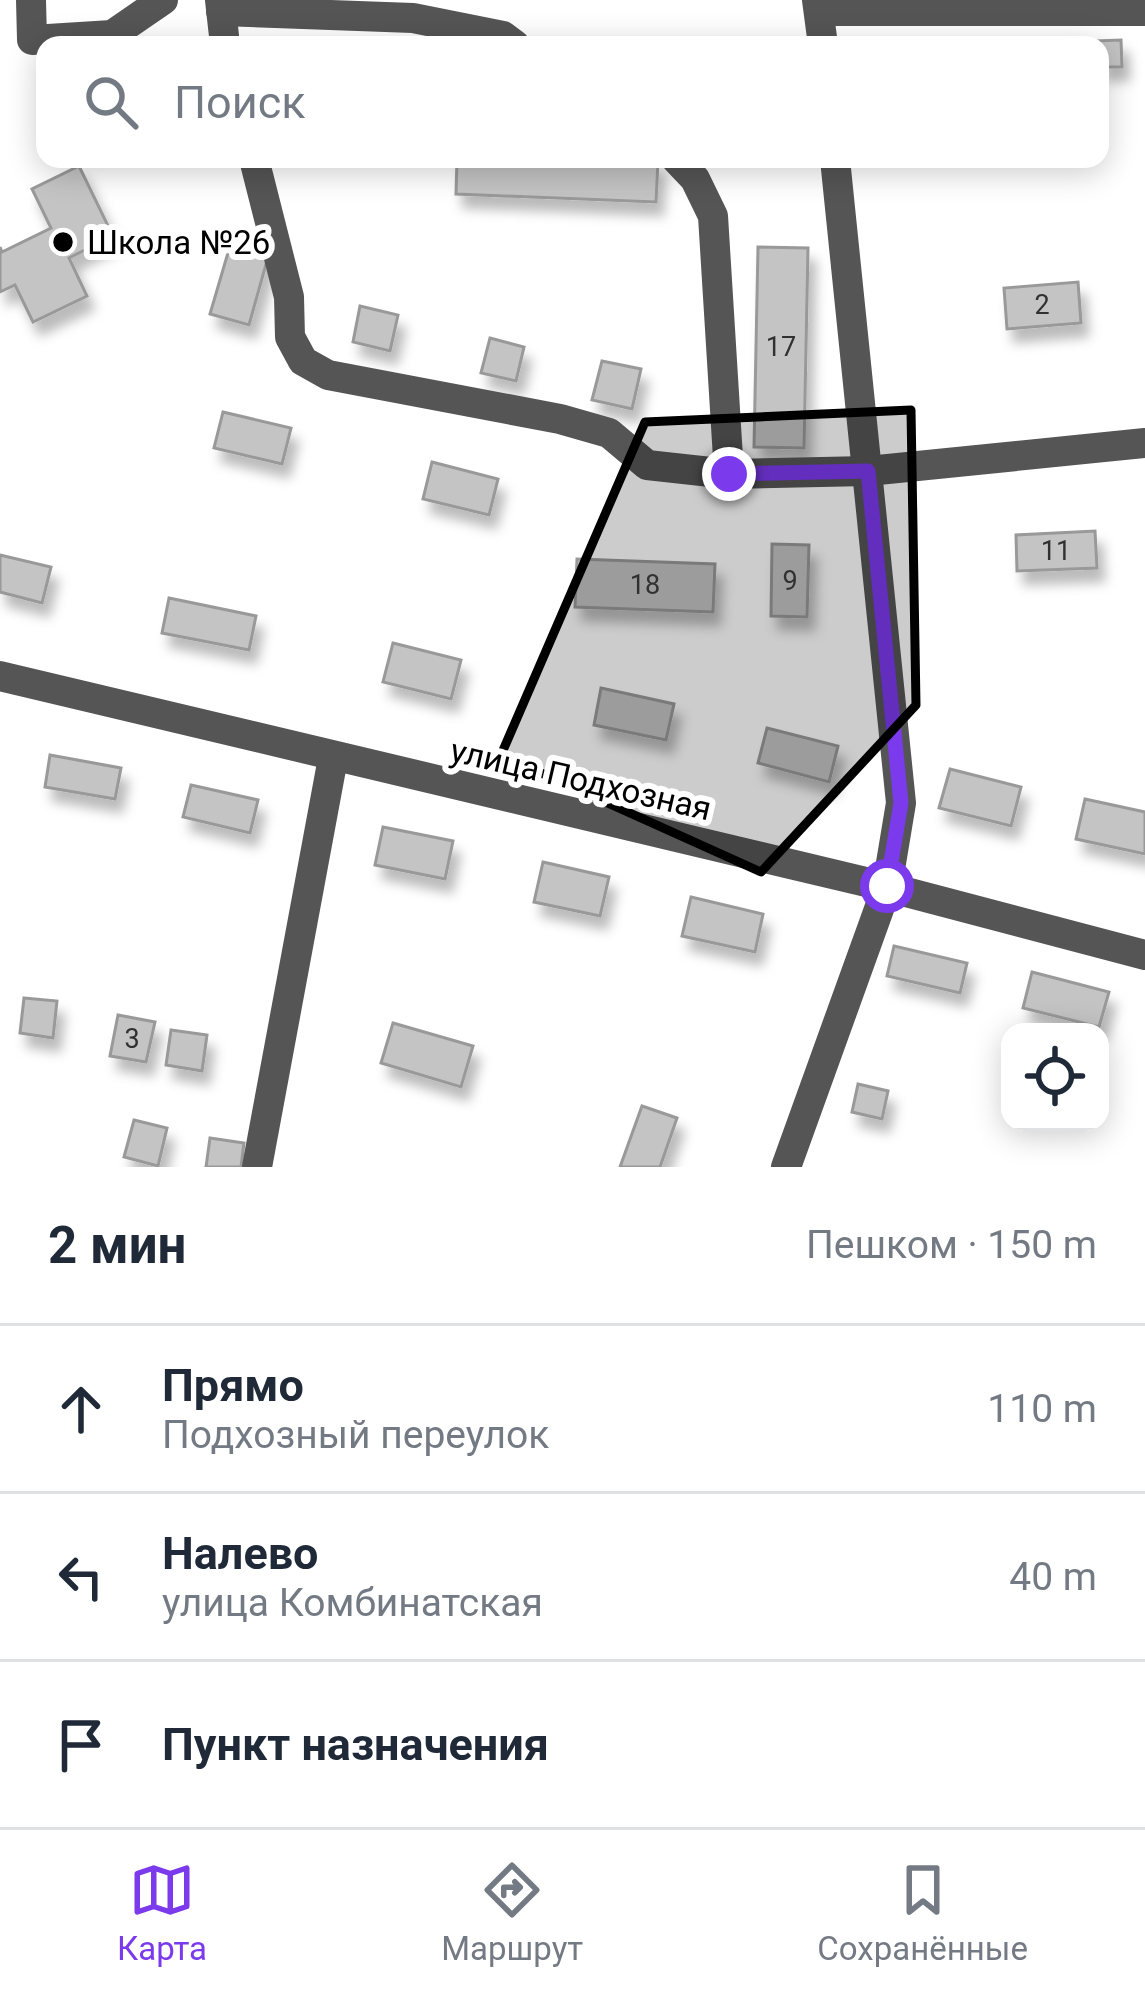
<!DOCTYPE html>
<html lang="ru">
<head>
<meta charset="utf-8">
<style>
  :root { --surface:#fff; --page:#f2f2f3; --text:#1f2937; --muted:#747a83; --line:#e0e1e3; --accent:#7c3aed }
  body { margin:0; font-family:Roboto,sans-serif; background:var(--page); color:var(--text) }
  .controls { position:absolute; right:36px; bottom:36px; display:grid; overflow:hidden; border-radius:24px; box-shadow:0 6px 30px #0003 }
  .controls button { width:108px; height:108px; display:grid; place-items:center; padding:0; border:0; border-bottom:3px solid var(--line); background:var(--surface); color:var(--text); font:60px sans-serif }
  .stop { position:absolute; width:36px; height:36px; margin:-27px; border:9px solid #7c3aed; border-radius:50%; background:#fff }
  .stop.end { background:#7c3aed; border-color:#fff; box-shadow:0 3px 12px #0008 }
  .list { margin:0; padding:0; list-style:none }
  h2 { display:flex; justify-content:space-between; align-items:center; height:156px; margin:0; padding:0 48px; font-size:51px }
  h2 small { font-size:39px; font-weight:400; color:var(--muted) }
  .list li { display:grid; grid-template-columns:78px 1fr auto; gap:36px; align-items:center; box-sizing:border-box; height:168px; padding:0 48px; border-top:3px solid var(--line) }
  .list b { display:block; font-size:45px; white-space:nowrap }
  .list p { margin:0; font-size:39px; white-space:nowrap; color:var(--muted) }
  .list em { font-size:39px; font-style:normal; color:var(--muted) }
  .icon { flex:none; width:66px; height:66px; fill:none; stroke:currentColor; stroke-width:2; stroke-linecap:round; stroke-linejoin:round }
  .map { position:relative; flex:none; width:1145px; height:1167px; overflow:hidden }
  .search { position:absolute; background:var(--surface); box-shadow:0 6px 30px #0003; left:36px; right:36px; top:36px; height:132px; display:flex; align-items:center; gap:30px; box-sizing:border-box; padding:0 42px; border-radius:24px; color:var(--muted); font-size:45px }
  .sheet { height:660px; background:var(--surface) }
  nav { display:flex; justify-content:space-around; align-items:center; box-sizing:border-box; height:168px; border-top:3px solid var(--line); background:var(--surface); font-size:33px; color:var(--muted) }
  nav a { display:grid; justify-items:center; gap:6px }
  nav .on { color:var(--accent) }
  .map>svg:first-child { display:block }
  .building { fill:#c4c4c4; stroke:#999; stroke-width:3; filter:url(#shadow) }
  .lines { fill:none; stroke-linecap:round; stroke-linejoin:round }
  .minor { stroke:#555; stroke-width:30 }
  .route { stroke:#7c3aed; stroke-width:15 }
  .marked { fill:#000; fill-opacity:0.2; stroke:#000; stroke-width:9; stroke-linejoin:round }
  .poi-dot { fill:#000; stroke:#fff; stroke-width:4.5 }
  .labels { text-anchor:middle; stroke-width:12; stroke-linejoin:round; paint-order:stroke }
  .number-label { font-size:27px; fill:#313131 }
  .poi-label { font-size:33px; fill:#000; stroke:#fff; text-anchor:start }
  .street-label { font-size:33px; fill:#000; stroke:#fff }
</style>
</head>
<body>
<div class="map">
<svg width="1145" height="1167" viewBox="0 0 1145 1167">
  <defs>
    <filter id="shadow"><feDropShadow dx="7" dy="13" stdDeviation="6" flood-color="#0004"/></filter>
  </defs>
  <rect width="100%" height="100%" fill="#fff"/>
  <g class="building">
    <path d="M 1121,40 L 1122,67 L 1100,67 L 1100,45 L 1093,41 Z"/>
    <path d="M 457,159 L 658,161 L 656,202 L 456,194 Z"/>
    <path d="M 79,166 L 113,236 L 69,258 L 87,296 L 33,322 L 15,285 L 0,292 L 0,247 L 2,252 L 51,228 L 32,189 Z"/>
    <path d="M 232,239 L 270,250 L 249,325 L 210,314 Z"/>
    <path d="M 758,247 L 808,248 L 804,448 L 754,447 Z"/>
    <path d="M 1078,282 L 1081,323 L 1007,329 L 1004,288 Z"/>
    <path d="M 360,306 L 398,315 L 390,351 L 353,342 Z"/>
    <path d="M 490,338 L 524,347 L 516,381 L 481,373 Z"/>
    <path d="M 602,361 L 641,369 L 632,409 L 592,400 Z"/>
    <path d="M 223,412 L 291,428 L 282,464 L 214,448 Z"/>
    <path d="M 432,462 L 498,479 L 489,515 L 423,499 Z"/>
    <path d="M 1095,531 L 1097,568 L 1017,571 L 1016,535 Z"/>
    <path d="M 772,544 L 809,545 L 807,617 L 771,616 Z"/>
    <path d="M 0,555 L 51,567 L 42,603 L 0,592 Z"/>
    <path d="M 577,559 L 715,564 L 713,612 L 575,607 Z"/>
    <path d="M 169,598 L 256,616 L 249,650 L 162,633 Z"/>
    <path d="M 393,643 L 461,660 L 451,699 L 383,682 Z"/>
    <path d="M 601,688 L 674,704 L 666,740 L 594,725 Z"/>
    <path d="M 767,728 L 838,746 L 829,782 L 758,763 Z"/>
    <path d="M 50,755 L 121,768 L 115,799 L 45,787 Z"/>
    <path d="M 950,769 L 1021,787 L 1011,826 L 939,808 Z"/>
    <path d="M 191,785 L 258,800 L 250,833 L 183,817 Z"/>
    <path d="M 1085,799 L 1145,812 L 1145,854 L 1076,839 Z"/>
    <path d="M 383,827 L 453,841 L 445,879 L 375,865 Z"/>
    <path d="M 543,862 L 609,877 L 600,916 L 534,902 Z"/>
    <path d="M 691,897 L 763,914 L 755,952 L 682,936 Z"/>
    <path d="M 894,946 L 967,963 L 960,993 L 887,976 Z"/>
    <path d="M 1032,972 L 1109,992 L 1099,1027 L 1023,1008 Z"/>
    <path d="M 24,998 L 57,1001 L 53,1038 L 20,1033 Z"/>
    <path d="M 118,1015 L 155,1022 L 146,1062 L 110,1056 Z"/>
    <path d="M 393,1023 L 473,1046 L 461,1087 L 381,1063 Z"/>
    <path d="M 171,1030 L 207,1035 L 202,1071 L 166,1065 Z"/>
    <path d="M 858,1084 L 888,1091 L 882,1119 L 852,1112 Z"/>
    <path d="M 642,1106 L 677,1118 L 660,1167 L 620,1167 Z"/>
    <path d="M 134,1120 L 167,1128 L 158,1166 L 124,1157 Z"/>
    <path d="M 210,1138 L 244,1143 L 241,1167 L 206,1167 Z"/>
  </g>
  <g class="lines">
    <g class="minor">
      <path d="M 31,0 L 32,40 L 112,35 L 163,0"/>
      <path d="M 220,0 L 225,45"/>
      <path d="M 817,0 L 823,45"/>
      <path d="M 221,11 L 413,18 L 503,36 L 515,45"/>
      <path d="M 819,11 L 1145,11"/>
      <path d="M 254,159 L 289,297 L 290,337 L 303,361 L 328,375 L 560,419 L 609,433 L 647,465 L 729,474 L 868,471 L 1145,443"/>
      <path d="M 676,159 L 695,179 L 713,216 L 729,474"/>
      <path d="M 0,676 L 887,887 L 1145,955"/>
      <path d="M 257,1167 L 333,758"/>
      <path d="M 786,1167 L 887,887 L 901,803 L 835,159"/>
    </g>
  </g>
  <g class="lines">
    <path class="route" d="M 729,474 L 868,471 L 901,803 L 887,886"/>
  </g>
  <path class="marked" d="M 911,410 L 916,705 L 761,872 L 501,755 L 645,422 Z"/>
  <circle class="poi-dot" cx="63" cy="242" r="12"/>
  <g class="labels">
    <g class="number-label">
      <text x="1042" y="314">2</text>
      <text x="781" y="356">17</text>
      <text x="1056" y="560">11</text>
      <text x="790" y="590">9</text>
      <text x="645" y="594">18</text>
      <text x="132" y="1048">3</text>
    </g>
    <g class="poi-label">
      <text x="87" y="254">Школа №26</text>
    </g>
    <g class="street-label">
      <text transform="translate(581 779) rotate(13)" y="12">улица Подхозная</text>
    </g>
  </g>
</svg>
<div class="controls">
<button><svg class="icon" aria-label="locate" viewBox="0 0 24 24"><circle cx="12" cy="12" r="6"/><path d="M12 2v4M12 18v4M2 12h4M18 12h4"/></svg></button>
</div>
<div class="stop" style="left:887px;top:886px"></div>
<div class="stop end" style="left:729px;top:474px"></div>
<div class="search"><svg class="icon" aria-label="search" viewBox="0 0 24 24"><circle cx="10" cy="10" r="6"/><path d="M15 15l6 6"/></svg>Поиск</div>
</div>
<section class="sheet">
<h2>2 мин<small>Пешком · 150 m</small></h2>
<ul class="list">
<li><svg class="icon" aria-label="ahead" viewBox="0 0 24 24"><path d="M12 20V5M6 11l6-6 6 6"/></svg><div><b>Прямо</b><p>Подхозный переулок</p></div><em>110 m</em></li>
<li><svg class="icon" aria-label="left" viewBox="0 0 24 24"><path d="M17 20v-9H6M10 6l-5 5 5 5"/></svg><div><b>Налево</b><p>улица Комбинатская</p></div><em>40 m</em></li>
<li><svg class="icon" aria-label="arrive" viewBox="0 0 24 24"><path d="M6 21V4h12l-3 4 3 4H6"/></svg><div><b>Пункт назначения</b></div></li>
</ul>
</section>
<nav>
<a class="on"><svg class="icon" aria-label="map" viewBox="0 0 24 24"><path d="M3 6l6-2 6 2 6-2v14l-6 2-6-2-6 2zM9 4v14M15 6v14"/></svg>Карта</a>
<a><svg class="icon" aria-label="directions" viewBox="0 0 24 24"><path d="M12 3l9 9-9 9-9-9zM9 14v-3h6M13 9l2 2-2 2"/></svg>Маршрут</a>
<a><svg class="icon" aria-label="saved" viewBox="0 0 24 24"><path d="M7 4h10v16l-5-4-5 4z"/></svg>Сохранённые</a>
</nav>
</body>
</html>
